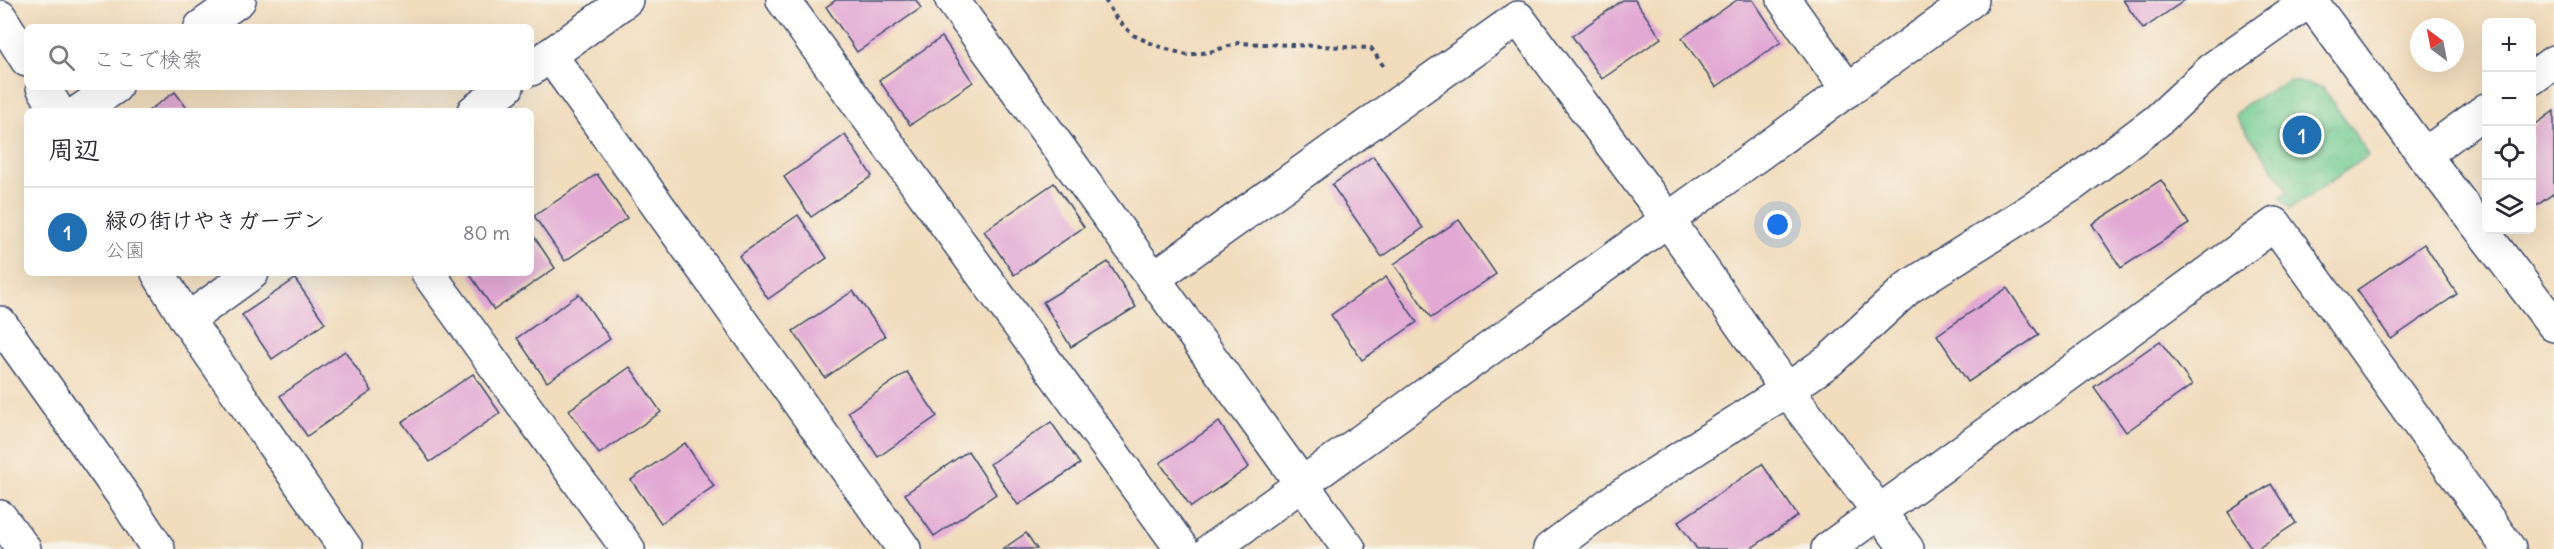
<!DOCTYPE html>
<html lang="ja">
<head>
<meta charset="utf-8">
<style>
  :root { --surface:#fff; --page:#f7f7f7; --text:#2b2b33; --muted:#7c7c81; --line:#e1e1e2; --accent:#1f6fb2 }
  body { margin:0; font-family:Delius,"Klee One",sans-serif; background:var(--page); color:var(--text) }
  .controls { position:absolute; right:18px; top:18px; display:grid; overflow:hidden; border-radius:9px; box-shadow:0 6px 24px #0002 }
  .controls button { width:54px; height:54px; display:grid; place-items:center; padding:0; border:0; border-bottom:2px solid var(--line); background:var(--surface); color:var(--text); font:30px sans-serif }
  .compass { position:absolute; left:2410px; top:18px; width:54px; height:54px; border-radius:50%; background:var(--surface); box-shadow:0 6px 24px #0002; rotate:328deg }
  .you { position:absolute; left:1778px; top:225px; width:21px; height:21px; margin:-15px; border:4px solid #fff; border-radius:50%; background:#1a73e8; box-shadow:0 0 0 9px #1a73e833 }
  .badge { display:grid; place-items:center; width:39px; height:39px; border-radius:50%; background:var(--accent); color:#fff; font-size:20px; font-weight:700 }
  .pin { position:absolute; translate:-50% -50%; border:3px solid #fff; box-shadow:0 2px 6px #0006 }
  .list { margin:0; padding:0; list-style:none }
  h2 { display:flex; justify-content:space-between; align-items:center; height:78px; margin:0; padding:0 24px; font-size:26px }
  h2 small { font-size:20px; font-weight:400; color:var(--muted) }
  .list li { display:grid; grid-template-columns:39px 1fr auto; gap:18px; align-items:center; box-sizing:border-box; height:90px; padding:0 24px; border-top:2px solid var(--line) }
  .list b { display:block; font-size:22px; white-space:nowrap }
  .list p { margin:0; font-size:20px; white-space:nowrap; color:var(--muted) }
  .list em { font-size:20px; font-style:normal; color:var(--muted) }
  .icon { flex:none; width:33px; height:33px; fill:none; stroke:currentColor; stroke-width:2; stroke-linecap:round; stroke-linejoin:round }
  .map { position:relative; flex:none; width:2554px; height:549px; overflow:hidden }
  .search { position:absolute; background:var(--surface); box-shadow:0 6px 24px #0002; left:24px; top:24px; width:510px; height:66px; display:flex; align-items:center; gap:15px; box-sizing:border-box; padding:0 21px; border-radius:9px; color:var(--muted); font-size:22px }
  .panel { position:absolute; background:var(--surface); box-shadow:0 6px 24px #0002; left:24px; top:108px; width:510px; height:168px; border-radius:9px }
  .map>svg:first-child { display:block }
  .park { fill:url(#park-crowns); stroke:#487e78; stroke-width:1.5 }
  .building { fill:#e2a9d4 }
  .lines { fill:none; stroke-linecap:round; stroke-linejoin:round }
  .minor-casing { stroke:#3b496c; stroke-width:36 }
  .highway-casing { stroke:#3b496c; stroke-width:36 }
  .path { stroke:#3b496c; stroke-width:4; stroke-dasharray:4.5 4.5; stroke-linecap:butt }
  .minor { stroke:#fff; stroke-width:33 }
  .highway { stroke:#fff; stroke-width:33 }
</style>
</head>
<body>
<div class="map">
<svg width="2554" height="549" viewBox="0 0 2554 549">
  <defs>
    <pattern id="park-crowns" width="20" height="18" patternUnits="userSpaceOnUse" patternTransform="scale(1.5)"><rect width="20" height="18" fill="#75cd93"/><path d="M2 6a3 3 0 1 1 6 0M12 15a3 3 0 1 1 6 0" fill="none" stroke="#65b081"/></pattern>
  </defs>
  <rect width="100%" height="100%" fill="#f7f3e8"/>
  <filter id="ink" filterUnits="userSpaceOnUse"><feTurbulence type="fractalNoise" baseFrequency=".0167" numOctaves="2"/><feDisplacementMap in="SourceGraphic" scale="12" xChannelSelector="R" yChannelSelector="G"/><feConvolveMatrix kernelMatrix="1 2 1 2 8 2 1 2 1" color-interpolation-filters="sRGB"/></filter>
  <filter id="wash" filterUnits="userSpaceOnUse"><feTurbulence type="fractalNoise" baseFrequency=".008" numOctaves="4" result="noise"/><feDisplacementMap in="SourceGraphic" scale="24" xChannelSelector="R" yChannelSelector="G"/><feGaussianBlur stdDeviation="1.35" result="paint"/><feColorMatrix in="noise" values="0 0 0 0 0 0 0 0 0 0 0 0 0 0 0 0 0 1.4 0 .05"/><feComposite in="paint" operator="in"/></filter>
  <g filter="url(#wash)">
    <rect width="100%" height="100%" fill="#f1dcbc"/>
    <path class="park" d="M 2290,80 L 2323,88 L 2369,155 L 2290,209 L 2280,197 L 2289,191 L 2235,115 L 2246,104 Z"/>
    <g id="blocks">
      <g class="building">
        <path d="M 836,0 L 916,0 L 921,8 L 857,52 L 826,7 Z"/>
        <path d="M 1623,0 L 1635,0 L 1661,38 L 1602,79 L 1572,36 Z"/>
        <path d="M 1737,0 L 1753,0 L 1781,42 L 1716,87 L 1682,38 Z"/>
        <path d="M 2123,0 L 2185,0 L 2143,29 Z"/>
        <path d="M 942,37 L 973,82 L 910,125 L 879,80 Z"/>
        <path d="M 175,92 L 189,111 L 148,111 Z"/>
        <path d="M 2554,111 L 2554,193 L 2532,209 L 2532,127 Z"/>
        <path d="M 845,135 L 872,176 L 811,217 L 784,177 Z"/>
        <path d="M 1373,156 L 1423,228 L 1382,257 L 1332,185 Z"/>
        <path d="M 597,174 L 627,218 L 565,261 L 534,216 Z"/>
        <path d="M 2161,180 L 2189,224 L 2121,268 L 2092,224 Z"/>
        <path d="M 1054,183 L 1084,227 L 1014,275 L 984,231 Z"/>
        <path d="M 798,215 L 827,258 L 768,299 L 739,256 Z"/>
        <path d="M 1459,220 L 1496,274 L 1431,318 L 1394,264 Z"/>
        <path d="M 531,232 L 555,268 L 494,310 L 469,273 L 531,273 Z"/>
        <path d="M 2424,244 L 2457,294 L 2391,339 L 2357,290 Z"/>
        <path d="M 1108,262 L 1136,307 L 1071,347 L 1043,302 Z"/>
        <path d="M 1386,277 L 1417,322 L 1362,360 L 1331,315 Z"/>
        <path d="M 295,279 L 325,323 L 272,359 L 242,315 Z"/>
        <path d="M 2007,288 L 2039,335 L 1968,382 L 1937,335 Z"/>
        <path d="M 853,291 L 885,336 L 825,378 L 793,331 Z"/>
        <path d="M 579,294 L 610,339 L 547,382 L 517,338 Z"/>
        <path d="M 2160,341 L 2192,385 L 2126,432 L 2094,387 Z"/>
        <path d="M 345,351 L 372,391 L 307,436 L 280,396 Z"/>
        <path d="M 630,367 L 661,412 L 599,454 L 569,410 Z"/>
        <path d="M 907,372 L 937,416 L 878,457 L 848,412 Z"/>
        <path d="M 473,374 L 500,413 L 430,462 L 402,422 Z"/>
        <path d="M 1051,422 L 1080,464 L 1018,505 L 990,464 Z"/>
        <path d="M 1219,422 L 1249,467 L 1191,507 L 1160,463 Z"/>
        <path d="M 685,443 L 714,486 L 661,523 L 631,480 Z"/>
        <path d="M 968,451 L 996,494 L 934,536 L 905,494 Z"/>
        <path d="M 1762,464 L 1798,516 L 1750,549 L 1697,549 L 1678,522 Z"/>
        <path d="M 2271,484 L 2296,523 L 2257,549 L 2252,549 L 2228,512 Z"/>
        <path d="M 1026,533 L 1037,549 L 1003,549 Z"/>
      </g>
    </g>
  </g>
  <g filter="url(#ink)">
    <use href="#blocks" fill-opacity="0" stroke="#3b496c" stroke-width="1.5"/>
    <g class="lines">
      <defs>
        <g id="minor">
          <path d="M 783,0 L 1182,549"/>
          <path d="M 952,0 L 1349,549"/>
          <path d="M 1784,0 L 1848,90"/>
          <path d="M 2310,0 L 2424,155 L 2554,325"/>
          <path d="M 0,17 L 27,60"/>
          <path d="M 201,27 L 239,0"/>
          <path d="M 550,55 L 904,549"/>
          <path d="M 531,69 L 626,0"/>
          <path d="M 2532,78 L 2554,62"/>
          <path d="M 43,87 L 58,111"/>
          <path d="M 80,111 L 115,87"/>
          <path d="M 474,111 L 507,87"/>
          <path d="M 2424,155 L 2486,110"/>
          <path d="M 158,273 L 187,320 L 346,549"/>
          <path d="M 428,273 L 628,549"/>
          <path d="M 1154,278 L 1518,18 L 1668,220 L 1787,390 L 1907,549"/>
          <path d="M 187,320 L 252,273"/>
          <path d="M 1212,549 L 1972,0"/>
          <path d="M 1550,549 L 1615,500 L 1787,390 L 1830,360 L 1909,287 L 2073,184 L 2157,121 L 2215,67 L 2310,0"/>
          <path d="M 1828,549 L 2275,224 L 2509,549"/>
        </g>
        <g id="highway">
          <path d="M 0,323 L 124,497 L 158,549"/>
          <path d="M 0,517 L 24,549"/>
        </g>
      </defs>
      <use href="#minor" class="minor-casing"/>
      <use href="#highway" class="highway-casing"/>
      <path class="path" d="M 1105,0 L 1116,18 L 1133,35 L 1157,46 L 1187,55 L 1210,52 L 1238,43 L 1371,48 L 1384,67"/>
      <use href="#minor" class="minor"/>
      <use href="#highway" class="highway"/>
    </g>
  </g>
</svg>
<div class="controls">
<button>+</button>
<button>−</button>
<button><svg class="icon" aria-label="locate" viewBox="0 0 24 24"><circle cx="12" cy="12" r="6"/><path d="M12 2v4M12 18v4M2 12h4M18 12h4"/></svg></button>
<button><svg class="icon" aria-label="layers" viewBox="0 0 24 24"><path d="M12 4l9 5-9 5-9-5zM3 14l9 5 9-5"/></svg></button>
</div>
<svg class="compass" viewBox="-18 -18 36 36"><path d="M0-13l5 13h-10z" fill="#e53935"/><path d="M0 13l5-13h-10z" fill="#7c7c81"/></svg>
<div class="you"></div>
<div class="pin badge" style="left:2302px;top:135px">1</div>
<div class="search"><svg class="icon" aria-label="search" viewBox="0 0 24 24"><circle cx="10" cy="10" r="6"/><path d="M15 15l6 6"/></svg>ここで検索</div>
<section class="panel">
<h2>周辺<small></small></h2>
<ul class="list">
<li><span class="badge">1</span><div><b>緑の街けやきガーデン</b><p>公園</p></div><em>80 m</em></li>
</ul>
</section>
</div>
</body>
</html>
